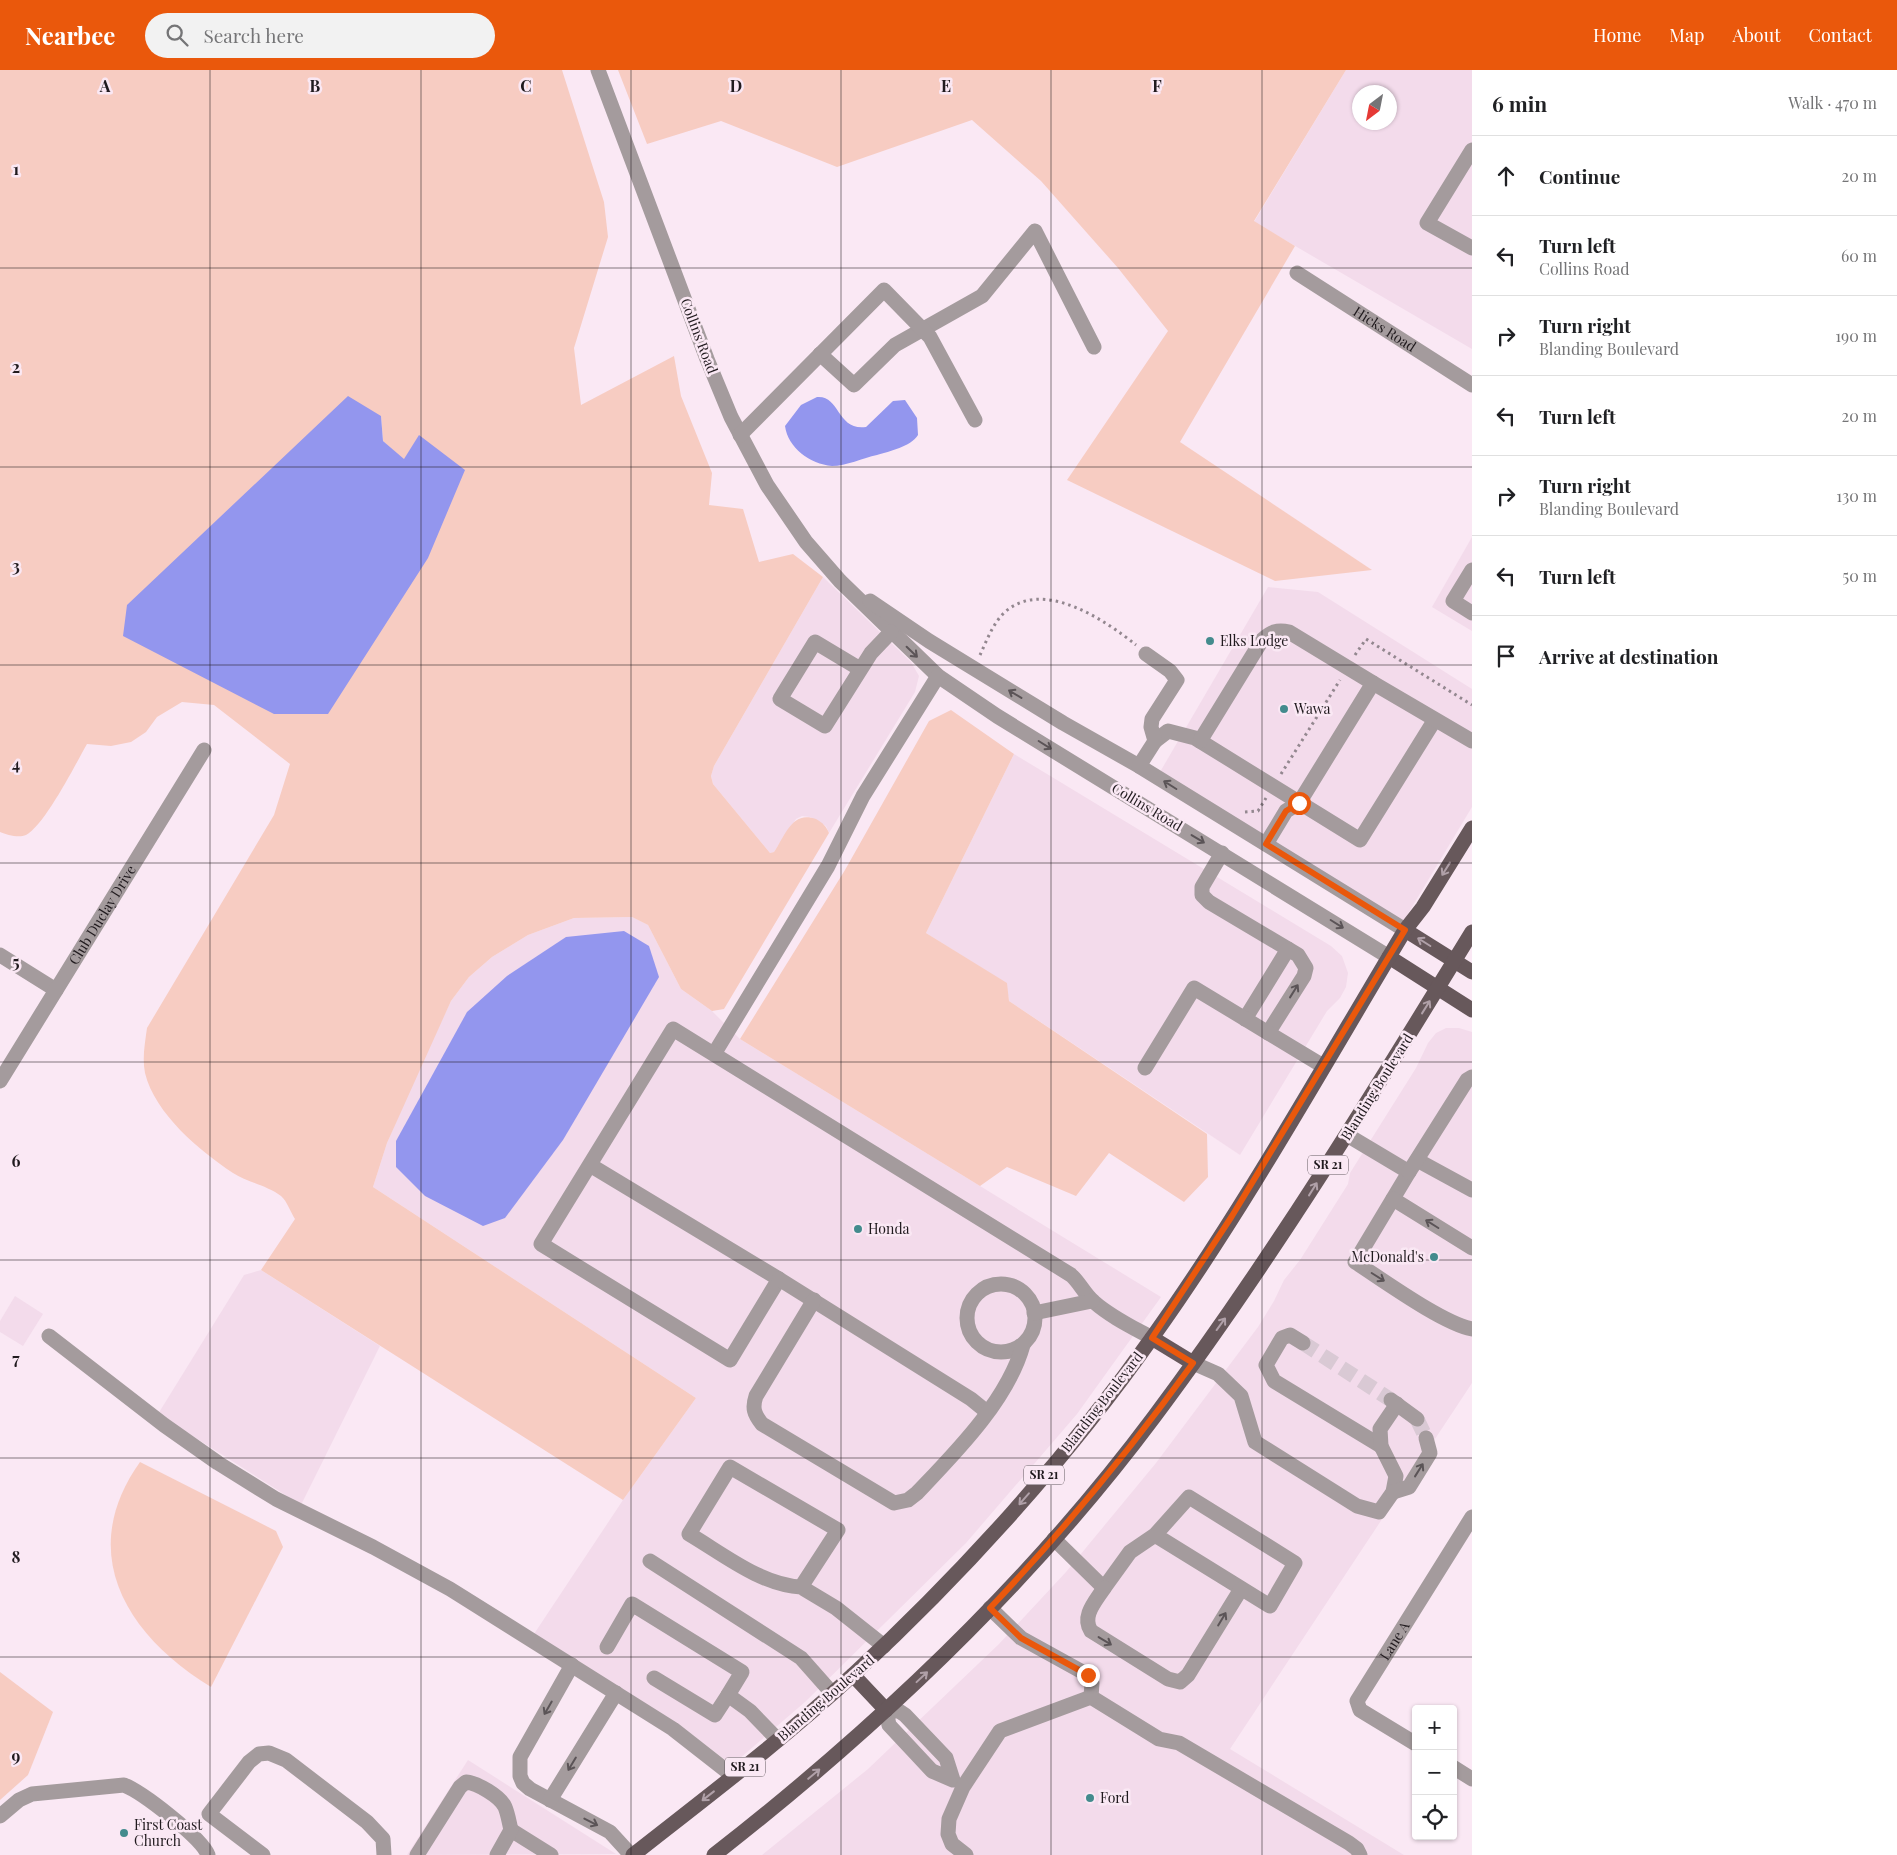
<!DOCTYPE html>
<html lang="en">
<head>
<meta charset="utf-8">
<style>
  :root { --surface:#fff; --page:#f2f2f2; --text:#202124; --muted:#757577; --line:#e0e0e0; --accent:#ea580c }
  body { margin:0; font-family:"Playfair Display",serif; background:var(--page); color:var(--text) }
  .controls { position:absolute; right:15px; bottom:15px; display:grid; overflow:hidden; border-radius:5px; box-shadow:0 1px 4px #0004 }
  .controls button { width:45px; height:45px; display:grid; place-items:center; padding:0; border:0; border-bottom:1px solid var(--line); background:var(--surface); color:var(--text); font:25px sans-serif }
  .compass { position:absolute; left:1352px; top:15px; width:45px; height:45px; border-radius:50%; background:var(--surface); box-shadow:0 1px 4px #0004; rotate:212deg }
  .stop { position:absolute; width:15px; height:15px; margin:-11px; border:4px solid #ea580c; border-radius:50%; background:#fff }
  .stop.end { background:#ea580c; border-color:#fff; box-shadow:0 1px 5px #0008 }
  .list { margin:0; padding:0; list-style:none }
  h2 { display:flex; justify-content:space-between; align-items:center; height:65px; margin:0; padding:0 20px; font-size:21px }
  h2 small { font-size:16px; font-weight:400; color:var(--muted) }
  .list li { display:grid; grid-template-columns:32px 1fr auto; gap:15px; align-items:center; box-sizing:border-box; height:80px; padding:0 20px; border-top:1px solid var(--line) }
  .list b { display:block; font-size:19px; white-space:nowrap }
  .list p { margin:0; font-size:16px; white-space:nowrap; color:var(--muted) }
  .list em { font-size:16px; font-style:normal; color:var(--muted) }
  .icon { flex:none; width:28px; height:28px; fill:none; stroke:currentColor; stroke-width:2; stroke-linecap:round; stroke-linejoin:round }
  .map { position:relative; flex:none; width:1472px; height:1785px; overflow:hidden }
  header { display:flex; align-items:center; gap:30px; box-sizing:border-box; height:70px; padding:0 25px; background:var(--accent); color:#fff }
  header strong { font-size:24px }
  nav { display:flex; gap:28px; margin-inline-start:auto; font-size:18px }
  .search { width:350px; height:45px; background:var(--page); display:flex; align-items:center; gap:12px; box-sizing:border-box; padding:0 18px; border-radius:28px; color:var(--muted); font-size:19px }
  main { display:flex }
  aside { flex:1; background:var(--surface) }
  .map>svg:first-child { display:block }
  .built { fill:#f3dbeb; fill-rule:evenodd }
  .green { fill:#f7ccc2; fill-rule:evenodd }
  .water { fill:#9396ee }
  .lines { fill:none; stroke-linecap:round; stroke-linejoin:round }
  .minor-tunnel { stroke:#d9c9d4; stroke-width:15; stroke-dasharray:15 8; stroke-linecap:butt }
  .path { stroke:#93878f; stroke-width:3; stroke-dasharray:2.5 4; stroke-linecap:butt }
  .minor { stroke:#a49b9d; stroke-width:15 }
  .major { stroke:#67585b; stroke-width:15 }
  .oneway { stroke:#5b5457 }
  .oneway2 { stroke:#b0a0a8 }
  .route { stroke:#ea580c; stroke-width:6 }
  .grid { fill:none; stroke:#201a1e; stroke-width:1; stroke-opacity:0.55 }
  .poi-dot { fill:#438b8d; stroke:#fae8f4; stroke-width:2 }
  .labels { text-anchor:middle; stroke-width:5; stroke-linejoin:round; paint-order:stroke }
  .shield { fill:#fae8f4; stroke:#61585e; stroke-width:1 }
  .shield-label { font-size:12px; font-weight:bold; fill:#201a1e }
  .street-label { font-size:14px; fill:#201a1e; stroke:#fae8f4 }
  .poi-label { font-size:14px; fill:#201a1e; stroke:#fae8f4; text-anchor:start }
  .grid-label { font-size:16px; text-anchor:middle; font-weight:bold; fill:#201a1e; stroke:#fae8f4; stroke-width:5; stroke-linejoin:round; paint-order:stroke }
</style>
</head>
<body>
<header>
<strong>Nearbee</strong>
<div class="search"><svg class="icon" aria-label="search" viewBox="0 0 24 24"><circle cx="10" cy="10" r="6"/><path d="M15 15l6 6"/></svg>Search here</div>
<nav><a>Home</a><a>Map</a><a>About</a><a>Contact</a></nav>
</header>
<main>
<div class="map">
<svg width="1472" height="1785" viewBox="0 0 1472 1785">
  <rect width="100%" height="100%" fill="#fae8f4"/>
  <g class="built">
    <path d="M 1346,0 L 1472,0 L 1472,279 L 1254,152 ZM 1360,22 L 1390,22 L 1390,52 L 1360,52 Z"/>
    <path d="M 1472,467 L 1472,561 L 1432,537 Z"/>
    <path d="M 823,507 L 911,592 L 919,606 L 915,622 L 829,763 L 826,756 L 810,747 L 802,746 L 796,749 L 774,782 L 770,783 L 713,714 L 711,706 L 714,696 Z"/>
    <path d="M 1268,517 L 1318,522 L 1472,619 L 1472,737 L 1403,852 L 1160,702 Z"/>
    <path d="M 1014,684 L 1331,876 L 1342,886 L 1348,903 L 1346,917 L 1340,928 L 1327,941 L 1240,1085 L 1009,931 L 1006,913 L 926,863 Z"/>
    <path d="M 632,847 L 648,855 L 681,919 L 712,941 L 740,969 L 1161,1227 L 1077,1344 L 966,1473 L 805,1632 L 732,1695 L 686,1660 L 534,1564 L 623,1430 L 696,1328 L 373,1117 L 387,1073 L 415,1007 L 451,931 L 469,907 L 492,887 L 528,865 L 574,848 Z"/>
    <path d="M 1446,958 L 1459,958 L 1472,962 L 1472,1313 L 1230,1679 L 1404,1785 L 762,1785 L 868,1699 L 999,1574 L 1066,1502 L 1156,1393 L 1258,1257 L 1274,1231 L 1284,1210 L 1300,1190 L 1348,1114 L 1350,1103 L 1416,998 L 1428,973 L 1436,963 Z"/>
    <path d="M 261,1200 L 380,1276 L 301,1435 L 158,1344 L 244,1205 Z"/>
    <path d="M 15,1226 L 43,1244 L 23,1276 L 0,1262 L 0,1251 Z"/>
    <path d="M 468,1690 L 616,1784 L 407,1785 Z"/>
  </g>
  <g class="green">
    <path d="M 0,0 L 562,0 L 604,132 L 608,167 L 574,278 L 581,335 L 674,286 L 681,326 L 712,403 L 709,435 L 743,439 L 759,492 L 793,484 L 823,507 L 714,696 L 711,706 L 713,714 L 770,783 L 774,782 C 785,766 792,740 816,749 C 823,753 826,756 829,763 L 724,939 L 712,941 L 681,919 L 648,855 L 632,847 L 574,848 L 528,865 L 492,887 L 469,907 L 451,931 L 387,1073 L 373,1117 L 696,1328 L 623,1430 L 261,1200 L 295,1149 C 291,1143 287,1131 281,1126 C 268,1116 247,1112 233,1103 C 200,1081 155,1044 145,1003 C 142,988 145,973 147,958 L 274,745 L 290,694 L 214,635 L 182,632 L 157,647 L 146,662 L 131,672 L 111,676 L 87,674 C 75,695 45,755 26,765 C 19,768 7,765 0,762 ZM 381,346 L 383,371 L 404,390 L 420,365 L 274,644 Z"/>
    <path d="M 618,0 L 1346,0 L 1254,151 L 1295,176 L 1180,372 L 1372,500 L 1275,511 L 1067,410 L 1168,261 L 1118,198 L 1041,111 L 972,50 L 837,97 L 721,51 L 647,74 Z"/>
    <path d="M 951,640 L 1014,684 L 926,863 L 1007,913 L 1009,931 L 1207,1064 L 1208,1107 L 1184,1132 L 1109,1083 L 1076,1126 L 1007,1097 L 980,1116 L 740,969 L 845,800 L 929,651 Z"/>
    <path d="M 140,1392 L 276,1461 L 283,1477 L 211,1617 C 127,1566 75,1483 140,1392 Z"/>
    <path d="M 0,1602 L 53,1642 L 28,1705 L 0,1730 Z"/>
  </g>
  <g class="water">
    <path d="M 348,326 L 381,346 L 383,371 L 404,389 L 419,365 L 465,400 L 428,488 L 328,644 L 274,644 L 123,566 L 127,535 Z"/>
    <path d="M 817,327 C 840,325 837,361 866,357 L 893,331 L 905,330 L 917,348 L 918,365 C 910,377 890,381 877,385 C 863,388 846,396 832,396 C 810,394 788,378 785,356 L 801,335 Z"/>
    <path d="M 624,861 L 649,876 L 659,907 L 563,1070 L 505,1148 L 483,1156 L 425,1126 L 396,1097 L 396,1071 L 467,942 L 507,906 L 566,867 Z"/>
  </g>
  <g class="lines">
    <g class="minor-tunnel">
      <path d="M 1303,1273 L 1391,1330"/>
      <path d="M 1417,1349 L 1426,1368"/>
    </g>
    <g class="path">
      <path d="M 980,585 C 987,570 993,553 1005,542 C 1043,508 1105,550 1136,575"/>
      <path d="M 1355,585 L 1366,569 L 1472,635"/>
      <path d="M 1281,704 L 1340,610"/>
      <path d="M 1245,742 L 1258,741 L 1266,728"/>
    </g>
    <g class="minor">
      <path d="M 598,0 L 707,289 L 731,347 L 767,415 L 806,472 L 840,511 L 938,606 L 997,646 L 1389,887"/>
      <path d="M 1472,80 L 1427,153 L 1472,178"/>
      <path id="s1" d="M 1297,203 L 1472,315"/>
      <path d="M 820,284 L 854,315 L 895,275 L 982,226 L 1035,161 L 1094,277"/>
      <path d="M 740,365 L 884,220 L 930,267 L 975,350"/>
      <path d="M 1472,500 L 1453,531 L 1472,543"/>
      <path d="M 870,531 L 929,571 L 1063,653 L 1139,696 L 1405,860"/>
      <path d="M 860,599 L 815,572 L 780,629 L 825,656 L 871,583 L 891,562"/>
      <path d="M 1155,671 L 1168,661 L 1195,668 L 1360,770 L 1434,651"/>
      <path d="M 1200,671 L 1262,570 C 1271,562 1277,559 1289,562 L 1373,613"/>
      <path d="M 1139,696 L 1155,671 L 1151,657 L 1152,649 L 1177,610 L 1170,601 L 1146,584"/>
      <path d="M 1266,774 L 1286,741 L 1299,733 L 1373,613 L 1472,671"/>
      <path d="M 1222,783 L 1202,817 L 1202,825 L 1209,832 L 1288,879"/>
      <path d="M 0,885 L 56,920"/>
      <path d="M 1245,949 L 1288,879 L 1298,885 L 1306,898 L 1304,906 L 1268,963"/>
      <path d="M 714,984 L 828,796 L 863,726 L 938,606"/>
      <path d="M 1145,998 L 1194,918 L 1323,996"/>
      <path id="s2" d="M 0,1011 L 204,680"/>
      <path d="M 1347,1065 L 1409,1102 L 1355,1192 C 1383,1210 1442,1253 1472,1259"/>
      <path d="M 1417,1090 L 1472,1120"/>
      <path d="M 590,1095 L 779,1209 L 730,1290 L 541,1174 L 673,959 L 1071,1205 C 1080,1213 1085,1225 1094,1232 C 1111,1247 1132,1257 1152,1268"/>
      <path d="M 1409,1102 L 1467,1010 L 1472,1007"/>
      <path d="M 1393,1129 L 1472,1178"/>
      <path d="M 779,1209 L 971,1329 L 987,1342"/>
      <circle cx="1001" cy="1248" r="34"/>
      <path d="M 814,1230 L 756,1326 C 752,1338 754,1344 762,1354 L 894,1433 L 908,1430 L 917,1423 C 955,1383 1008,1330 1023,1275"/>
      <path d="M 1034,1243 L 1092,1231"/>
      <path d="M 49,1266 L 164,1355 L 218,1393 L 276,1429 L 373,1477 L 450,1519 L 673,1659 L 733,1706"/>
      <path d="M 1303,1273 L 1290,1265 L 1282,1268 L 1266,1295 L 1274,1311 L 1381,1376"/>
      <path d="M 1193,1293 L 1218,1304 L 1241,1326 L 1255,1372 L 1357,1436 L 1379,1442 L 1393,1422 L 1396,1406 L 1381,1376 L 1380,1359 L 1397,1334"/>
      <path d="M 1391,1330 L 1417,1349"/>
      <path d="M 1393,1422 L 1409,1417 L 1430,1383 L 1426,1368"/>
      <path d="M 1054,1469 L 1104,1518 L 1130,1482 L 1155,1465 L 1189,1427 L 1295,1493 L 1270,1536 L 1155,1465"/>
      <path d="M 650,1491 L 801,1588 L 832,1623"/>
      <path d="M 801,1517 C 761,1515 723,1484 689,1464 L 730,1397 L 838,1460 L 801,1517 L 836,1538 L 884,1576"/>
      <path d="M 1104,1518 C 1096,1531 1081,1546 1091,1561 L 1168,1609 L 1180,1612 L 1188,1605 L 1241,1519"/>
      <path d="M 990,1538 L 1021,1568 L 1088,1605 L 1092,1613 L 1091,1627"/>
      <path d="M 607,1577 L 632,1534 L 742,1602 L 728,1625"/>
      <path d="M 572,1595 L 520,1687 L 520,1706 L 523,1713 L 530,1719 L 610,1762 L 631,1785"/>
      <path d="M 654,1608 L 715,1645 L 728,1625 L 750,1641 L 778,1670"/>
      <path d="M 1091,1627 L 1159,1669 L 1179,1673 L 1349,1773 L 1357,1779 L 1360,1785"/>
      <path d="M 886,1640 L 899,1641 L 905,1645 L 946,1688 L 953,1710 L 932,1701 L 889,1655 Z"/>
      <path id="s3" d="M 1416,1674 L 1360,1640 L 1357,1631 L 1472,1447"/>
      <path d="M 1453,1697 L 1472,1709"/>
      <path d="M 550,1730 L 616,1623"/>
      <path d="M 0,1746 L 19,1730 L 32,1724 L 124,1715 C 142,1722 202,1768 208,1785"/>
      <path d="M 511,1760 L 551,1785"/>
      <path d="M 263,1785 L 209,1744 L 249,1692 L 259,1684 L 269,1683 L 286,1690 L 367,1752 L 383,1769 L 384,1785"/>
      <path d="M 417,1785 L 460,1717 L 466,1712 C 477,1713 500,1726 505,1737 C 508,1744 509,1752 511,1760 L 497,1785"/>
      <path d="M 966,1785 L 952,1774 L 948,1764 L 949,1749 L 963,1717 L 1000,1661 L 1091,1627"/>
    </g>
    <g class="major">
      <path d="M 1405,860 L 1472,902"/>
      <path d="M 1389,887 L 1472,940"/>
      <path d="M 1152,1268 L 1193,1293"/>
      <path d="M 853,1605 L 886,1640"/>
      <path d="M 633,1785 C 708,1726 785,1668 855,1603 C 963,1503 1069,1386 1154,1265 C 1245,1137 1324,995 1405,860 L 1423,837 L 1472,758"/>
      <path d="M 714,1785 C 877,1658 1030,1513 1154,1347 C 1270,1192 1371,1027 1472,862"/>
    </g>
  </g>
  <defs><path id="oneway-shaft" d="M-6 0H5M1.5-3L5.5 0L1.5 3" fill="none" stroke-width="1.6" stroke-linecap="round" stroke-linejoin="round" transform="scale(1.25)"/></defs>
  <g class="oneway">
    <use href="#oneway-shaft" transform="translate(912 582) rotate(44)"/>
    <use href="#oneway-shaft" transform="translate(1015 624) rotate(-149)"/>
    <use href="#oneway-shaft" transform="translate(1045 675) rotate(32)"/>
    <use href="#oneway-shaft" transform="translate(1170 715) rotate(-148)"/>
    <use href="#oneway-shaft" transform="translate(1198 769) rotate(31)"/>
    <use href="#oneway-shaft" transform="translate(1337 854) rotate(32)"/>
    <use href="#oneway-shaft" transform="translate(1294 921) rotate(-58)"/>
    <use href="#oneway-shaft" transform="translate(1432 1154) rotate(-148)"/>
    <use href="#oneway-shaft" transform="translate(1378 1207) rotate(32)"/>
    <use href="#oneway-shaft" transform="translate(1419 1400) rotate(-58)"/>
    <use href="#oneway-shaft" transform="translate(1222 1549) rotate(-59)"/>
    <use href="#oneway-shaft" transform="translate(1105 1571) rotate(31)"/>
    <use href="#oneway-shaft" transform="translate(548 1638) rotate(120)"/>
    <use href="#oneway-shaft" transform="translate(572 1694) rotate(121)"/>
    <use href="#oneway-shaft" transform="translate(591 1752) rotate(27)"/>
  </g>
  <g class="oneway2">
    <use href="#oneway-shaft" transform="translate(1446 799) rotate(122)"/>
    <use href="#oneway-shaft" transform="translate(1424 872) rotate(-148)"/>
    <use href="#oneway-shaft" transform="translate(1426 937) rotate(-58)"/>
    <use href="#oneway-shaft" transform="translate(1313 1119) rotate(-58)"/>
    <use href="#oneway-shaft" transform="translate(1221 1254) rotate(-54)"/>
    <use href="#oneway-shaft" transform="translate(1024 1429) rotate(131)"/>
    <use href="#oneway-shaft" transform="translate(922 1607) rotate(-43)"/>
    <use href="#oneway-shaft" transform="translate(814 1704) rotate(-40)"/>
    <use href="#oneway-shaft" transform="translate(708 1726) rotate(142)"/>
  </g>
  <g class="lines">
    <path class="route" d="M 1088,1605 L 1021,1568 L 990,1538 C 1063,1461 1131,1379 1193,1293 L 1152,1268 L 1232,1146 L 1405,860 L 1266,774 L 1286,741 L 1299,733"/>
  </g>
  <path class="grid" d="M 210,0 L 210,1785M 421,0 L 421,1785M 631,0 L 631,1785M 841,0 L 841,1785M 1051,0 L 1051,1785M 1262,0 L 1262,1785M 0,198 L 1472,198M 0,397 L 1472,397M 0,595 L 1472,595M 0,793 L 1472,793M 0,992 L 1472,992M 0,1190 L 1472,1190M 0,1388 L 1472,1388M 0,1587 L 1472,1587"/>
  <g class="poi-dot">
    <circle cx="1210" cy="571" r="5"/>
    <circle cx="1284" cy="639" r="5"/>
    <circle cx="858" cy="1159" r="5"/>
    <circle cx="1434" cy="1187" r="5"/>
    <circle cx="1090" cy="1728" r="5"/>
    <circle cx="124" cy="1763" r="5"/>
  </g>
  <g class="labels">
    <g class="shield">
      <rect x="1308" y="1085.5" width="40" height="19" rx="4"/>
      <rect x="1024" y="1395.5" width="40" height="19" rx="4"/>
      <rect x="725" y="1687.5" width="40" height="19" rx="4"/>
    </g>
    <g class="shield-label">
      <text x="1328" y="1099">SR 21</text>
      <text x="1044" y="1409">SR 21</text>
      <text x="745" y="1701">SR 21</text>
    </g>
    <g class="street-label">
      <text dy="5" stroke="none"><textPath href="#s1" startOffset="104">Hicks Road</textPath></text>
      <text transform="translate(699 266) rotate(69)" y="5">Collins Road</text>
      <text transform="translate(1147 737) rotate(31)" y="5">Collins Road</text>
      <text dy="5" stroke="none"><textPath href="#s2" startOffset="195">Club Duclay Drive</textPath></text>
      <text transform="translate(1377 1017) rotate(-58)" y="5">Blanding Boulevard</text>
      <text transform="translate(1102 1332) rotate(-52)" y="5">Blanding Boulevard</text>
      <text dy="5" stroke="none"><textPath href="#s3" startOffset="146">Lane A</textPath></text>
      <text transform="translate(826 1628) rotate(-41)" y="5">Blanding Boulevard</text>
    </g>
    <g class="poi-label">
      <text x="1220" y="576">Elks Lodge</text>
      <text x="1294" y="644">Wawa</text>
      <text x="868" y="1164">Honda</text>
      <text x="1424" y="1192" text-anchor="end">McDonald's</text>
      <text x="1100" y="1733">Ford</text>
      <text x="134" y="1760">First Coast<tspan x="134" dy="16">Church</tspan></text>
    </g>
  </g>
  <g class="grid-label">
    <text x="105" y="22">A</text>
    <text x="315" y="22">B</text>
    <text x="526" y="22">C</text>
    <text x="736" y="22">D</text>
    <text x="946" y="22">E</text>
    <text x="1157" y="22">F</text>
    <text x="16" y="105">1</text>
    <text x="16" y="303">2</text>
    <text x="16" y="502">3</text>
    <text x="16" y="700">4</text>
    <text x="16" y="898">5</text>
    <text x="16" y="1097">6</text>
    <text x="16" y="1295">7</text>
    <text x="16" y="1493">8</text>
    <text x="16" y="1692">9</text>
  </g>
</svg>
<div class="controls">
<button>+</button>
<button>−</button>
<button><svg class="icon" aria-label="locate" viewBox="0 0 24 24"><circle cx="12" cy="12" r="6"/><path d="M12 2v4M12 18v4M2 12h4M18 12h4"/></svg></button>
</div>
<svg class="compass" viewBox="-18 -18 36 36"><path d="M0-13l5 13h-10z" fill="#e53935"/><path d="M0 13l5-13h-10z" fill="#757577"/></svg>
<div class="stop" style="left:1299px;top:733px"></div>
<div class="stop end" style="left:1088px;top:1605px"></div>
</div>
<aside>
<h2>6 min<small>Walk · 470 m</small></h2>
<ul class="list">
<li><svg class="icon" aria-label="ahead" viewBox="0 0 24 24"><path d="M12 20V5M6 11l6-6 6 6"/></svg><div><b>Continue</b></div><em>20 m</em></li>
<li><svg class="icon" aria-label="left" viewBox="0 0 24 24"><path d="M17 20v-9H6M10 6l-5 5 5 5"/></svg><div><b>Turn left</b><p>Collins Road</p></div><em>60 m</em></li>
<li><svg class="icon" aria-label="right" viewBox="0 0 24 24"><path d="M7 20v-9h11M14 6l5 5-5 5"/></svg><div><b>Turn right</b><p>Blanding Boulevard</p></div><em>190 m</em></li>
<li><svg class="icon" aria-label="left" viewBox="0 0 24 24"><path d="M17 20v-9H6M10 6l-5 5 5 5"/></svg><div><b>Turn left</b></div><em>20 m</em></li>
<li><svg class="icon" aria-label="right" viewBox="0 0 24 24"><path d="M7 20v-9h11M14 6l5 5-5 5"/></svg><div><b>Turn right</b><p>Blanding Boulevard</p></div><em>130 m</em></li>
<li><svg class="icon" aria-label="left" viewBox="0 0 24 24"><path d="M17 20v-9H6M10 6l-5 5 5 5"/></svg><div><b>Turn left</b></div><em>50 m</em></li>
<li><svg class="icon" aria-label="arrive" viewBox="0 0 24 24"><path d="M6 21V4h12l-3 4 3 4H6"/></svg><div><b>Arrive at destination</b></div></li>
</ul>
</aside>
</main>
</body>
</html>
